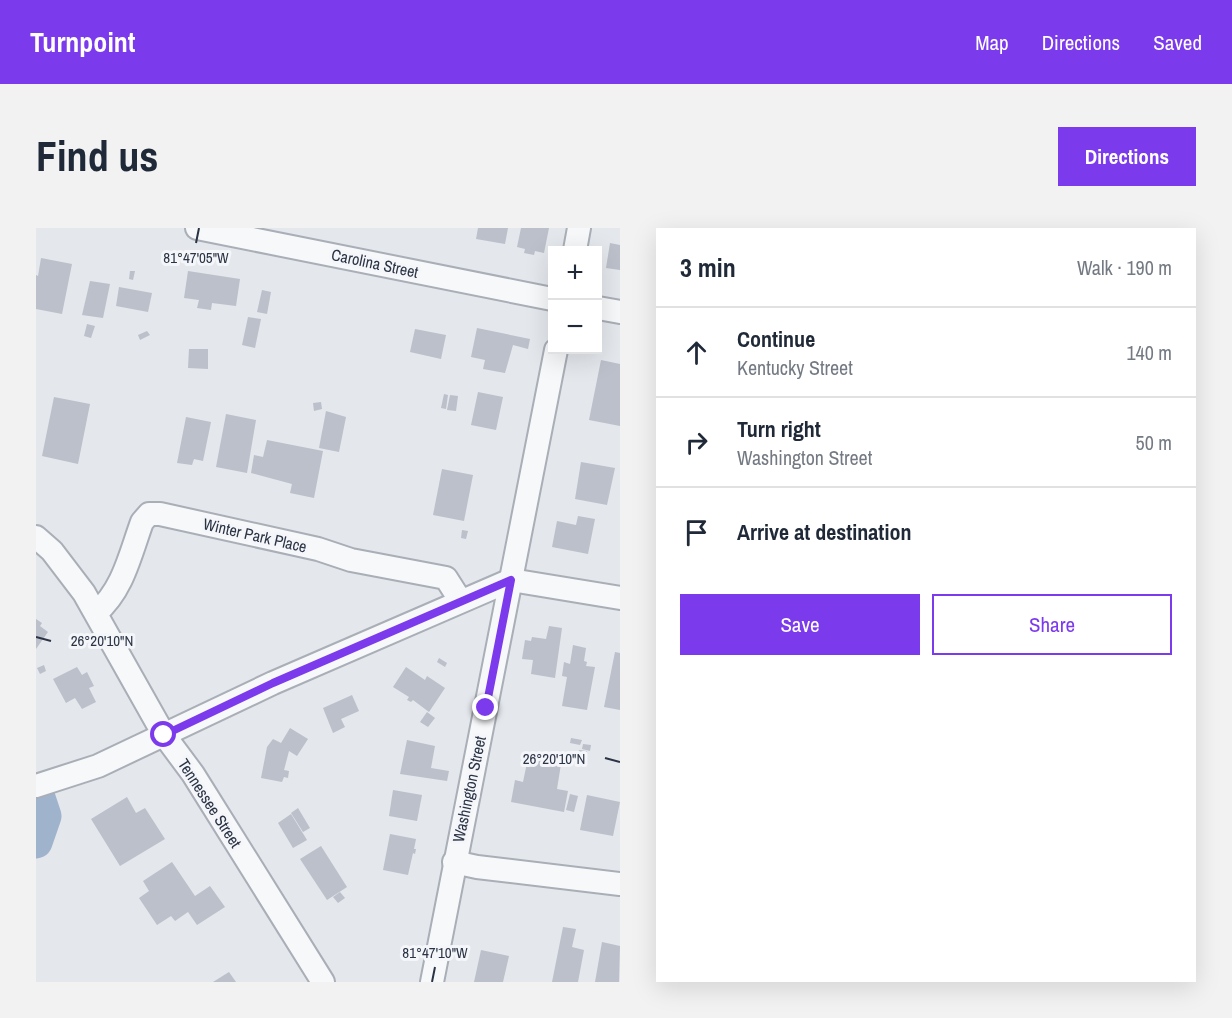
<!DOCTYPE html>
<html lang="en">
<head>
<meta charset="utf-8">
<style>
  :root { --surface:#fff; --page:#f2f2f3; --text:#1f2937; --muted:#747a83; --line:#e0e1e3; --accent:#7c3aed }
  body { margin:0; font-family:"Archivo Narrow",sans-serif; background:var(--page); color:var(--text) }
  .controls { position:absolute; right:18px; top:18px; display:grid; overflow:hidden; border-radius:0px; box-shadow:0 6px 24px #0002 }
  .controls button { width:54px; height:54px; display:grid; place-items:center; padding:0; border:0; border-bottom:2px solid var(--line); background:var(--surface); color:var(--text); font:30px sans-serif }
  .stop { position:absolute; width:18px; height:18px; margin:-14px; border:4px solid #7c3aed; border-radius:50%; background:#fff }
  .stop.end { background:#7c3aed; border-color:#fff; box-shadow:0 2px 6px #0008 }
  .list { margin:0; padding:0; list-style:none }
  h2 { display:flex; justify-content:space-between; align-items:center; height:78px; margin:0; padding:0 24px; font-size:26px }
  h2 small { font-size:20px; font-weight:400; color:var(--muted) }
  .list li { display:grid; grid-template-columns:39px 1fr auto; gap:18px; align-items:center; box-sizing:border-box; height:90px; padding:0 24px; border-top:2px solid var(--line) }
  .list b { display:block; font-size:22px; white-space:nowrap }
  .list p { margin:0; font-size:20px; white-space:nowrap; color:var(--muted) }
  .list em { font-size:20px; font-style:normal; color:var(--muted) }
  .actions { display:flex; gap:12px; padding:18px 24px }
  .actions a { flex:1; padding:14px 0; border:2px solid var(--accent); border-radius:0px; text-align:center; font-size:21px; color:var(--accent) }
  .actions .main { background:var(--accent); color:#fff }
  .icon { flex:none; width:33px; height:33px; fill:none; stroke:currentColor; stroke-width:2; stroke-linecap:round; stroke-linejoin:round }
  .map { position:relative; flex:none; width:584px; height:754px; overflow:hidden; border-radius:0px }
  header { display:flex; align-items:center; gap:36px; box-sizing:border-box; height:84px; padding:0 30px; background:var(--accent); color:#fff }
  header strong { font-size:28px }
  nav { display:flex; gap:33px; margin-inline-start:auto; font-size:21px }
  .intro { display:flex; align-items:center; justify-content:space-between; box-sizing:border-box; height:144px; padding:0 36px }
  h1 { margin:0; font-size:42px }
  .button { padding:15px 27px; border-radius:0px; background:var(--accent); color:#fff; font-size:21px; font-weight:700 }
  main { display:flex; gap:36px; padding:0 36px }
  aside { flex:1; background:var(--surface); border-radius:0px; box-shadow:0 6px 24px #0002 }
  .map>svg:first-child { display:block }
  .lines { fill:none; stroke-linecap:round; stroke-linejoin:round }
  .river { stroke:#9fb4cc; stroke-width:33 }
  .building { fill:#bbc0ca }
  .minor-casing { stroke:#a9aeb7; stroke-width:26 }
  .minor { stroke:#f7f8fa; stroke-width:22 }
  .route { stroke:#7c3aed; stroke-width:8 }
  .ticks { fill:none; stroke:#2b3445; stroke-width:2 }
  .labels { text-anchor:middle; stroke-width:6; stroke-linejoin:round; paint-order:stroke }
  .street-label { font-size:16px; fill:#2b3445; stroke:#f4f6f9 }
  .ticks-label { font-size:15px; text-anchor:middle; fill:#2b3445; stroke:#f4f6f9; stroke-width:6; stroke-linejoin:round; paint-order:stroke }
</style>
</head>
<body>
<header>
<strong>Turnpoint</strong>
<nav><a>Map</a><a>Directions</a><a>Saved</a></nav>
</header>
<div class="intro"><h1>Find us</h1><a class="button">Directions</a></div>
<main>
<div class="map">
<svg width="584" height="754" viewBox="0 0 584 754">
  <rect width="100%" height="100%" fill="#e4e7ec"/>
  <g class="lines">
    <path class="river" d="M 0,561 L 9,588 L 0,614"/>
  </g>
  <g class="building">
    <path d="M 442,0 L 472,0 L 469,16 L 440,11 Z"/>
    <path d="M 485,0 L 513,0 L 508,25 L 499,23 L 498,27 L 488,25 L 489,21 L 481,19 Z"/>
    <path d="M 574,15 L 584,17 L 584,42 L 570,40 Z"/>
    <path d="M 5,30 L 36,36 L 26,86 L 0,81 L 0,47 L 2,48 Z"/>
    <path d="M 94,43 L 99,43 L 97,52 L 93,51 Z"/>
    <path d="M 152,43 L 204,51 L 200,78 L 176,75 L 175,82 L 161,80 L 163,72 L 148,70 Z"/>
    <path d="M 54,53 L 74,56 L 67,90 L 46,87 Z"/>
    <path d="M 83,59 L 116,65 L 112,84 L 80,78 Z"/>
    <path d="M 226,62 L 235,64 L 231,86 L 221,84 Z"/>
    <path d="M 212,89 L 225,91 L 219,120 L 206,117 Z"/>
    <path d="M 51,96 L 59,98 L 55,110 L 48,108 Z"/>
    <path d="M 441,100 L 494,111 L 492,121 L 477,117 L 469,145 L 447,141 L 449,132 L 435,129 Z"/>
    <path d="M 379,101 L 410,107 L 405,131 L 374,124 Z"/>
    <path d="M 111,103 L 114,107 L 104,112 L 102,107 Z"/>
    <path d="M 153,121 L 172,121 L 172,141 L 152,140 Z"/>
    <path d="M 565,132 L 584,136 L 584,198 L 553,192 Z"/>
    <path d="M 442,164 L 467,169 L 460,202 L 435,197 Z"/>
    <path d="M 408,166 L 412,167 L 410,181 L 405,180 Z"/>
    <path d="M 414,167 L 422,168 L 420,183 L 411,182 Z"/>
    <path d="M 18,169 L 54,176 L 42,236 L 6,228 Z"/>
    <path d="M 285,174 L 286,181 L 278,183 L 277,175 Z"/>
    <path d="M 290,183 L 310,189 L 303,224 L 283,220 Z"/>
    <path d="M 190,186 L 220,192 L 211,245 L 180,239 Z"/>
    <path d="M 150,189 L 175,194 L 167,233 L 158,231 L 156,237 L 141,235 Z"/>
    <path d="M 231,212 L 287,223 L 278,270 L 254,265 L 256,256 L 215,245 L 218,227 L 227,229 Z"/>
    <path d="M 545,234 L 579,240 L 571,277 L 539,271 Z"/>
    <path d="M 406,241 L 437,247 L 428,293 L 397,287 Z"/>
    <path d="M 542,288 L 559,291 L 552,326 L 516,319 L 521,293 L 540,297 Z"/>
    <path d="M 426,302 L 432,303 L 430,311 L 425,310 Z"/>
    <path d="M 0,391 L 6,395 L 4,398 L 12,404 L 0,421 Z"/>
    <path d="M 513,398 L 526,400 L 519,450 L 495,446 L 497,432 L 486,431 L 489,412 L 495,413 L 496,409 L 510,411 Z"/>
    <path d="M 537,417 L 550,420 L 548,433 L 551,434 L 550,438 L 559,439 L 551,482 L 526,478 L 531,449 L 526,448 L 528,434 L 534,436 Z"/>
    <path d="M 579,424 L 584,425 L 584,482 L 568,479 Z"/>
    <path d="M 403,430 L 411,435 L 409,439 L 401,434 Z"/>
    <path d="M 8,437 L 10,443 L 4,446 L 1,440 Z"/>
    <path d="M 41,439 L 46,447 L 51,444 L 58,458 L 53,460 L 60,474 L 46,481 L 39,470 L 30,475 L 17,451 Z"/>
    <path d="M 370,439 L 389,452 L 391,448 L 409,460 L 393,484 L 377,472 L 375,474 L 371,472 L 373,469 L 357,459 Z"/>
    <path d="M 316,467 L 323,483 L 305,491 L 309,499 L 297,505 L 287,480 Z"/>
    <path d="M 391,484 L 399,490 L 392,499 L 384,494 Z"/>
    <path d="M 254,500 L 272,511 L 261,528 L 253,523 L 248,542 L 253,543 L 252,550 L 248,549 L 246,554 L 225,550 L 231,519 L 237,511 L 245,515 Z"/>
    <path d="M 535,510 L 546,512 L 544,517 L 534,515 Z"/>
    <path d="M 371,512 L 399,518 L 395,540 L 413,543 L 411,553 L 364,546 Z"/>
    <path d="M 547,516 L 555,517 L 554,523 L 546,521 Z"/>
    <path d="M 543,522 L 551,523 L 549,533 L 541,531 Z"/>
    <path d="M 492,530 L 525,536 L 521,561 L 532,563 L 528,584 L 475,574 L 479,552 L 487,554 Z"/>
    <path d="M 357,562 L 386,567 L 381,593 L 353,588 Z"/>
    <path d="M 534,566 L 542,568 L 538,584 L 530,582 Z"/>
    <path d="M 551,567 L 584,574 L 577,608 L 544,602 Z"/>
    <path d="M 91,569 L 100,585 L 109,580 L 129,611 L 84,638 L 55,591 Z"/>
    <path d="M 262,580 L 274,600 L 267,604 L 255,585 Z"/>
    <path d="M 255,586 L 271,612 L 257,620 L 242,595 Z"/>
    <path d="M 354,606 L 380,611 L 378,621 L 380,621 L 379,626 L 377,625 L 372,647 L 347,642 Z"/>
    <path d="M 285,618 L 311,659 L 291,672 L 264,631 Z"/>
    <path d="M 136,634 L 159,668 L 174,658 L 189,679 L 161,697 L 152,684 L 139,693 L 135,688 L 121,697 L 103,670 L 113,663 L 107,653 Z"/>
    <path d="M 304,664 L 309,670 L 302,675 L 297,669 Z"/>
    <path d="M 527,699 L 540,701 L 536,719 L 548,722 L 542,754 L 516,754 Z"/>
    <path d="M 566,714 L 584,718 L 583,754 L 559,754 Z"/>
    <path d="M 445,722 L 473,728 L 467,754 L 438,754 Z"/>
    <path d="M 193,744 L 200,754 L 177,754 Z"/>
  </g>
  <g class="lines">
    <defs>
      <g id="minor">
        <path d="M 161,0 L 516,71"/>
        <path d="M 539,22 L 543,0"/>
        <path d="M 562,80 L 584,84"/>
        <path d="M 0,309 L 16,323 L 48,365 L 128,507 L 157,546 L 287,754"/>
        <path d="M 60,385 C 87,362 94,327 106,294 L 113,286 L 124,286 L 282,321 L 315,332 L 410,350 L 424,372"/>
        <path d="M 0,558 L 62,538 L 237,455 L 475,352 L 584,370"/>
        <path d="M 418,634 L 441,639 L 584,656"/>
        <path d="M 396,754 L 520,122"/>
      </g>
    </defs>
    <use href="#minor" class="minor-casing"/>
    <use href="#minor" class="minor"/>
  </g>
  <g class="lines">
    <path class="route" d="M 128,507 L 237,455 L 475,352 L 450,480"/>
  </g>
  <path class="ticks" d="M 160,15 L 163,0M 0,409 L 15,413M 569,530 L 584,534M 396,754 L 399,739"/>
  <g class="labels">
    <g class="street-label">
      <text transform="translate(339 35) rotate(12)" y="6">Carolina Street</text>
      <text transform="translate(219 307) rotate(13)" y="6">Winter Park Place</text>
      <text transform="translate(433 561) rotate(-78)" y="6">Washington Street</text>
      <text transform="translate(174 575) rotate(57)" y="6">Tennessee Street</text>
    </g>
  </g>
  <g class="ticks-label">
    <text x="160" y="35">81°47'05"W</text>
    <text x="66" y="418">26°20'10"N</text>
    <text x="518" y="536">26°20'10"N</text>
    <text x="399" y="730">81°47'10"W</text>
  </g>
</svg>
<div class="controls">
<button>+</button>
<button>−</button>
</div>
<div class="stop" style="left:128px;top:507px"></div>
<div class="stop end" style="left:450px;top:480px"></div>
</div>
<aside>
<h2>3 min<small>Walk · 190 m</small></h2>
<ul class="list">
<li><svg class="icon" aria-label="ahead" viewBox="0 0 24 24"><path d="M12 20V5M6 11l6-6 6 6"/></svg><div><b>Continue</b><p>Kentucky Street</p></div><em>140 m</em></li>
<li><svg class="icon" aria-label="right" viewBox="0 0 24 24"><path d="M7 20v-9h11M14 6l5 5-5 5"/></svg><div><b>Turn right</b><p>Washington Street</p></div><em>50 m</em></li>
<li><svg class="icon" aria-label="arrive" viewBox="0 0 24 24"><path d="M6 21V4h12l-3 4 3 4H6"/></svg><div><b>Arrive at destination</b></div></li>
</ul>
<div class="actions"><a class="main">Save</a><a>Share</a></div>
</aside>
</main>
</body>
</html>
